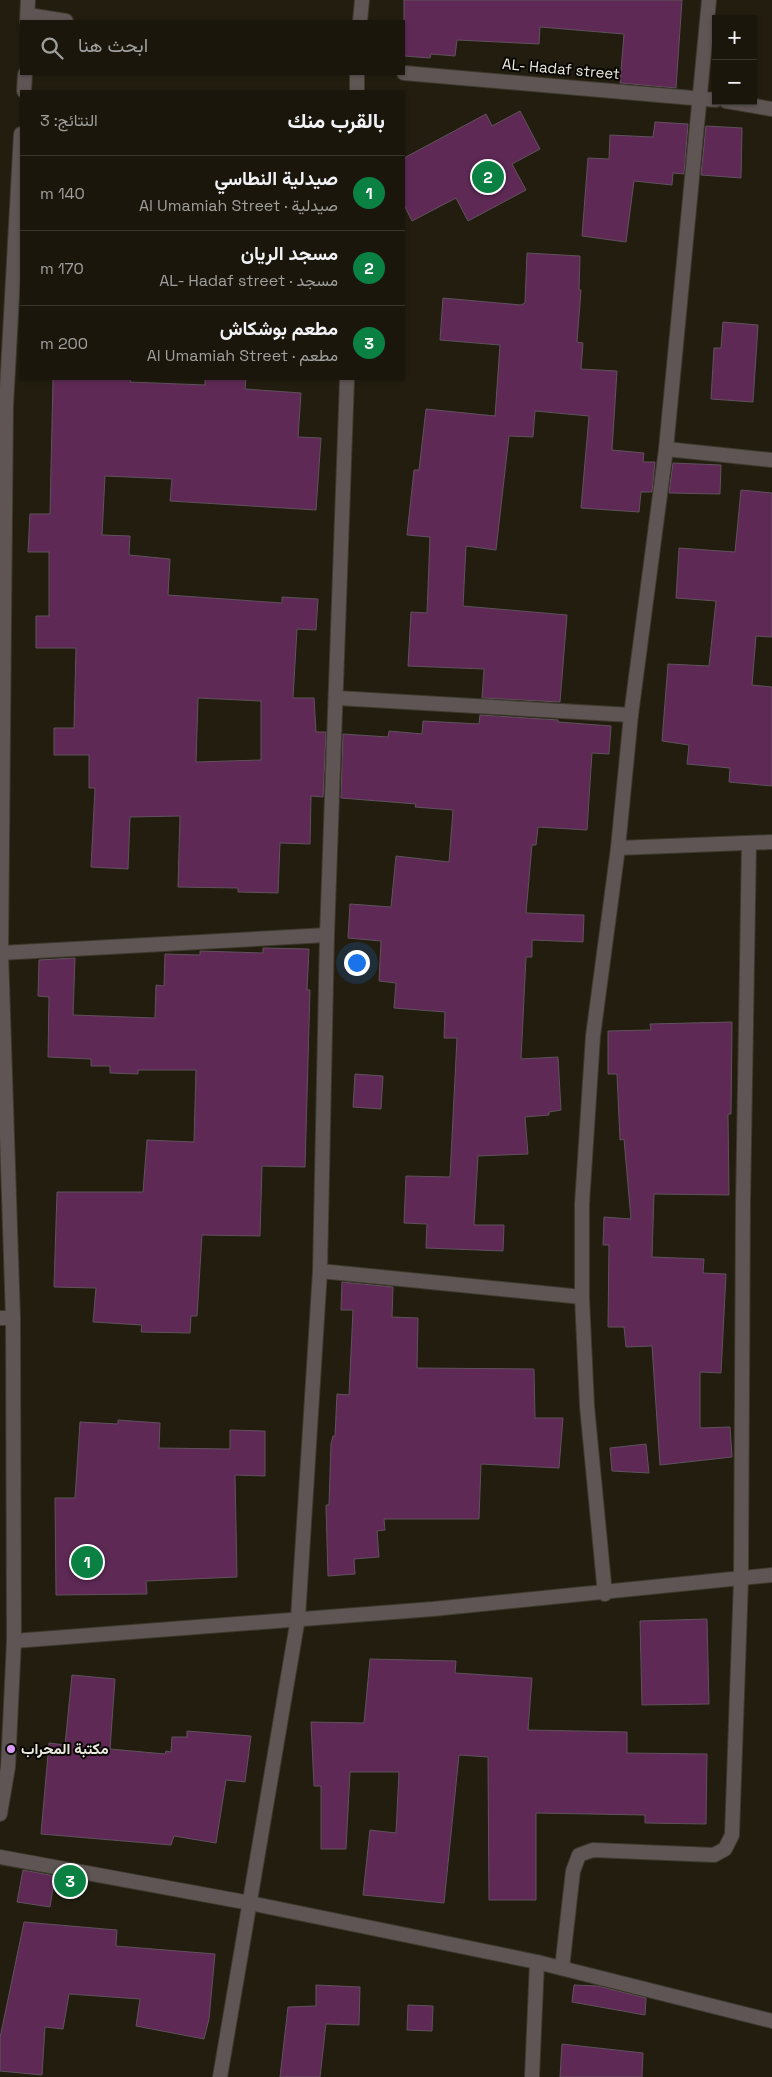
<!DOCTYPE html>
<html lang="ar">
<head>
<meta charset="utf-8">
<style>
  :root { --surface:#1a160b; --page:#231f14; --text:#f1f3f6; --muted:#9f9f9d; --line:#38352c; --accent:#0b8043 }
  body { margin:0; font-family:"Space Grotesk",Vazirmatn,sans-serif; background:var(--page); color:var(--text); direction:rtl }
  .controls { position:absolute; right:15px; top:15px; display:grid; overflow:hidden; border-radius:0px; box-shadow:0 1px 4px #0004 }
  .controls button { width:45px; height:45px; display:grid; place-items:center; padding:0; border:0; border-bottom:1px solid var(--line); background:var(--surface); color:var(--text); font:25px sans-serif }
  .you { position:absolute; left:356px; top:962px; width:18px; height:18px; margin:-12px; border:4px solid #fff; border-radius:50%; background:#1a73e8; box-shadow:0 0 0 8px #1a73e833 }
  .badge { display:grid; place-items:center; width:32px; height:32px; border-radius:50%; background:var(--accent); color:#fff; font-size:16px; font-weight:700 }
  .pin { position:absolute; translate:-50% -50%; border:2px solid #fff; box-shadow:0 1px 5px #0006 }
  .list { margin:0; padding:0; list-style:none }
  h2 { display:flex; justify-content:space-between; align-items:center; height:65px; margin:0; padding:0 20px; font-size:21px }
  h2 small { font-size:16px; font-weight:400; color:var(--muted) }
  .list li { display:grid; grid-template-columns:32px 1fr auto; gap:15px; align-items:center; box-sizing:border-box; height:75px; padding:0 20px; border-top:1px solid var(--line) }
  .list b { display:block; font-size:19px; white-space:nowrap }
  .list p { margin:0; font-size:16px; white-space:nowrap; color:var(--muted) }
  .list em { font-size:16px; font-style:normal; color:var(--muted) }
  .icon { flex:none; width:28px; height:28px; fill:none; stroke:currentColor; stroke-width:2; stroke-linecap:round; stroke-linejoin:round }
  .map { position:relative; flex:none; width:772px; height:2077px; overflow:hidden; direction:ltr }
  .search { position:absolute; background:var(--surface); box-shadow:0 1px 4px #0004; left:20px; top:20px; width:385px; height:55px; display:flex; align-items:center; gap:12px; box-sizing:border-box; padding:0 18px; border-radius:0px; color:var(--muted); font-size:19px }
  .panel { position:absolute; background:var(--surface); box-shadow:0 1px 4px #0004; left:20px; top:90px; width:385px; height:290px; border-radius:0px; direction:rtl }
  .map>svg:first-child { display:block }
  .building { fill:#5e2a55; stroke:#60525d; fill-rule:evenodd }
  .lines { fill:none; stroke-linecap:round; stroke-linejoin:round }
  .minor-casing { stroke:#3e392c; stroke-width:16 }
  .tertiary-casing { stroke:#3e392c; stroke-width:16 }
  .minor { stroke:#5e5554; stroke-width:14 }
  .tertiary { stroke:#5e5554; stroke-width:14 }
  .poi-dot { fill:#db9af6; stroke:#090703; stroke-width:2 }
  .labels { text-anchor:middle; stroke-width:4; stroke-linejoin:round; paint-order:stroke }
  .street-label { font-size:15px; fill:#ebe8df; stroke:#090703 }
  .poi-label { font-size:15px; font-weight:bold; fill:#ebe8df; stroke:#090703; text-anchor:start }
</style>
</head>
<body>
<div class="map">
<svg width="772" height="2077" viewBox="0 0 772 2077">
  <rect width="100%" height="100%" fill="#221d0f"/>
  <g class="building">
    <path d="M 404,0 L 682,0 L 676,88 L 620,83 L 624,34 L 540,27 L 539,44 L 457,40 L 455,56 L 431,54 L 430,58 L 404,56 Z"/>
    <path d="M 520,111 L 540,149 L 512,164 L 526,190 L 468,221 L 456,198 L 412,221 L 404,205 L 404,158 L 486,114 L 492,126 Z"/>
    <path d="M 655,122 L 688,124 L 684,174 L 673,173 L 672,185 L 634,181 L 626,242 L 582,236 L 588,158 L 609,159 L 610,135 L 653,137 Z"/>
    <path d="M 706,126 L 742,128 L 741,178 L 701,175 Z"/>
    <path d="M 527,253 L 580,256 L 579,290 L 581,290 L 577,342 L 583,343 L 581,369 L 617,371 L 612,450 L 644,453 L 643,462 L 655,462 L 652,492 L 641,492 L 639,512 L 581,508 L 589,416 L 535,411 L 533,437 L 509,436 L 496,550 L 466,546 L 463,606 L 567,615 L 560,702 L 482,698 L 484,669 L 408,666 L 411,612 L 427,613 L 430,537 L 407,535 L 414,470 L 419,470 L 426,409 L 495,416 L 500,345 L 440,340 L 443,298 L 521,305 L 525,303 Z"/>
    <path d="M 723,322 L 758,325 L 753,402 L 711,399 L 714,348 L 721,348 Z"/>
    <path d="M 53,379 L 131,379 L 130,382 L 205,385 L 205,379 L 246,379 L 245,389 L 301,393 L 298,437 L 321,438 L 316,510 L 170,501 L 172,479 L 105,476 L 102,535 L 130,536 L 129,555 L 170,559 L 168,595 L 282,603 L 282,597 L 318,599 L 316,630 L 297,629 L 293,698 L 314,698 L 316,732 L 326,732 L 323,797 L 311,796 L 310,844 L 280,843 L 278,893 L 238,892 L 238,888 L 178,887 L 180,816 L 130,817 L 128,869 L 91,867 L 95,788 L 89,788 L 89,755 L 54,755 L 54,728 L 74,728 L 76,648 L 36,648 L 36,616 L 49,616 L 49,552 L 28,552 L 30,514 L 50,514 ZM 198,698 L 261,701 L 261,760 L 196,762 Z"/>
    <path d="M 673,463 L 721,465 L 720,494 L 669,493 Z"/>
    <path d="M 741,490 L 772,493 L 772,637 L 756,636 L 752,685 L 772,687 L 772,786 L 729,782 L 730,768 L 687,764 L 689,745 L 662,741 L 668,664 L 709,666 L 716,601 L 676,598 L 679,548 L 735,552 Z"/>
    <path d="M 480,715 L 558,720 L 558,722 L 611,726 L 609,754 L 592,753 L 587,830 L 538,827 L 536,845 L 532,845 L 526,913 L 584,915 L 583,942 L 532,940 L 532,957 L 526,957 L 521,1059 L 558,1057 L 561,1110 L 549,1112 L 549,1115 L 525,1117 L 528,1154 L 478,1156 L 474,1225 L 504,1225 L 503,1251 L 426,1248 L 427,1224 L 404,1223 L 406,1176 L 450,1177 L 457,1038 L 444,1038 L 445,1012 L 394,1008 L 396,983 L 379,981 L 381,941 L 348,938 L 350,904 L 391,907 L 396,856 L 449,862 L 453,810 L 415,807 L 416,804 L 341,798 L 343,734 L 388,737 L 389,731 L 422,734 L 423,721 L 479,724 Z"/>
    <path d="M 263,948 L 309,949 L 307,990 L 310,990 L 305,1167 L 262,1166 L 260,1236 L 202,1235 L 197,1316 L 191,1316 L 190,1333 L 141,1332 L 142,1325 L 93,1322 L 96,1288 L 54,1287 L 57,1192 L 143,1192 L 147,1140 L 194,1142 L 196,1070 L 138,1070 L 138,1074 L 110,1073 L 110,1066 L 91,1066 L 91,1059 L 48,1057 L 49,997 L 38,996 L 39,960 L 75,958 L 73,1015 L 155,1018 L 156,985 L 164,986 L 165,954 L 200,955 L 200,951 L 263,953 Z"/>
    <path d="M 732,1022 L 731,1114 L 728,1114 L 729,1195 L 654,1194 L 652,1257 L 704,1259 L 703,1273 L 726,1274 L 721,1373 L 700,1372 L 700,1428 L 730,1427 L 732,1457 L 660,1465 L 652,1346 L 626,1347 L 624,1327 L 608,1327 L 609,1245 L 603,1245 L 604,1217 L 631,1219 L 624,1139 L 620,1140 L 617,1074 L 608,1074 L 608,1031 L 651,1030 L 650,1024 Z"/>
    <path d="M 355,1074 L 383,1076 L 381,1109 L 353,1107 Z"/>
    <path d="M 342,1282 L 393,1287 L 392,1317 L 418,1318 L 417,1368 L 534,1369 L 535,1418 L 563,1418 L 559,1468 L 481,1464 L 479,1519 L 384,1519 L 385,1530 L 377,1531 L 379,1557 L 354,1559 L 355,1574 L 328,1576 L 326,1505 L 329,1505 L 331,1444 L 333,1436 L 335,1436 L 337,1394 L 349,1395 L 353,1310 L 341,1310 Z"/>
    <path d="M 118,1420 L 160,1423 L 159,1448 L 230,1449 L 230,1430 L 265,1431 L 265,1476 L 235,1475 L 237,1577 L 146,1581 L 147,1594 L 56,1595 L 55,1498 L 75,1498 L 80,1422 L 118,1424 Z"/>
    <path d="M 646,1444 L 649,1473 L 612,1471 L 610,1448 Z"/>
    <path d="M 707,1619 L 709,1704 L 642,1705 L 640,1621 Z"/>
    <path d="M 370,1659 L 456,1661 L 455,1673 L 532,1678 L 528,1730 L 627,1732 L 627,1753 L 707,1754 L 706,1824 L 645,1823 L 645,1815 L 536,1813 L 536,1900 L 489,1900 L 488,1757 L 459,1755 L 444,1903 L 363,1895 L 370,1830 L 396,1833 L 399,1772 L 350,1772 L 346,1849 L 321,1849 L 321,1786 L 314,1786 L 311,1722 L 364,1723 Z"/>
    <path d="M 72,1675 L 115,1679 L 110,1749 L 165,1754 L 166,1751 L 171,1752 L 172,1737 L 187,1737 L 187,1731 L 251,1736 L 245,1782 L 226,1780 L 216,1843 L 174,1836 L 171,1845 L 41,1834 L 49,1743 L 65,1745 Z"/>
    <path d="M 23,1870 L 55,1876 L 50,1907 L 17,1902 Z"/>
    <path d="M 24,1922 L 117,1930 L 116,1946 L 215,1954 L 209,2019 L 204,2039 L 136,2026 L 140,1999 L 69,1994 L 63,2029 L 45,2027 L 42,2075 L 0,2071 L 0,2038 Z"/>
    <path d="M 316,1985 L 360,1987 L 359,2025 L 326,2024 L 320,2077 L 280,2077 L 288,2007 L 316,2006 Z"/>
    <path d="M 574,1985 L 598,1986 L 646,1998 L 645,2015 L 572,2002 Z"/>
    <path d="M 408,2005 L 433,2006 L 432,2031 L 407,2030 Z"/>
    <path d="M 562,2044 L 643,2053 L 642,2077 L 560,2077 Z"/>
  </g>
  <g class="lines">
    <defs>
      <g id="minor">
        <path d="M 28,15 L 66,21"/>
        <path d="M 360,21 L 362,0"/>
        <path d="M 404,73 L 716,100"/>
        <path d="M 357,91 L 357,74"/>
        <path d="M 726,101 L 772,109"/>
        <path d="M 666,449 L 772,460"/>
        <path d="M 337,698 L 631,715"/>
        <path d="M 618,848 L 772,842"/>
        <path d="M 0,953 L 327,935"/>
        <path d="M 320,1271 L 582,1297"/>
        <path d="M 0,1318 L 13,1318"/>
        <path d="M 605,1594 L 587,1406 L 582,1297 L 582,1204 L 593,1036 L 618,848 L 631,715 L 666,449 L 709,0"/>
        <path d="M 14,1641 L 433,1609 L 772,1575"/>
        <path d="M 0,1857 L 250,1903 L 537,1962 L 772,2021"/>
        <path d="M 562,1968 L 573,1871 L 579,1855 L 593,1850 L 714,1855 L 725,1849 L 732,1835 L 741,1580 L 743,1204 L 749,843"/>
        <path d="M 220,2077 L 298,1618 L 320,1271 L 327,935 L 347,379"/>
        <path d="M 532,2077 L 537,1962"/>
      </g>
      <g id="tertiary">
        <path d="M 27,21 L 28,0"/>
        <path d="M 24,91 L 25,74"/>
        <path d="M 0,1814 L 8,1767 L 14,1641 L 13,1318 L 1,953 L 6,406 L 21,134"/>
      </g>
    </defs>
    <use href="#minor" class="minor-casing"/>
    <use href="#tertiary" class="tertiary-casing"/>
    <use href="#minor" class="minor"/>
    <use href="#tertiary" class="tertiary"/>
  </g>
  <circle class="poi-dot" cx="11" cy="1749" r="5"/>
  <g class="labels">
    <g class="street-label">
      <text transform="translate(561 69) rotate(5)" y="5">AL- Hadaf street</text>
    </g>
    <g class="poi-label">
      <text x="21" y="1754">مكتبة المحراب</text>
    </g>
  </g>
</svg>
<div class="controls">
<button>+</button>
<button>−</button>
</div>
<div class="you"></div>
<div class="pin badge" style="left:87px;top:1562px">1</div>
<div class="pin badge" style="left:488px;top:177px">2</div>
<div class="pin badge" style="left:70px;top:1881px">3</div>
<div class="search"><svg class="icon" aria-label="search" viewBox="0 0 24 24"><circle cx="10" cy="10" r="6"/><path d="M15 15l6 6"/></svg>ابحث هنا</div>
<section class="panel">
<h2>بالقرب منك<small>النتائج: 3</small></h2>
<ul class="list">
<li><span class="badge">1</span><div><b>صيدلية النطاسي</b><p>صيدلية · Al Umamiah Street</p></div><em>140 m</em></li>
<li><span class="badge">2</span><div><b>مسجد الريان</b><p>مسجد · AL- Hadaf street</p></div><em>170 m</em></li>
<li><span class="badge">3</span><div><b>مطعم بوشكاش</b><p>مطعم · Al Umamiah Street</p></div><em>200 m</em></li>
</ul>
</section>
</div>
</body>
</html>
